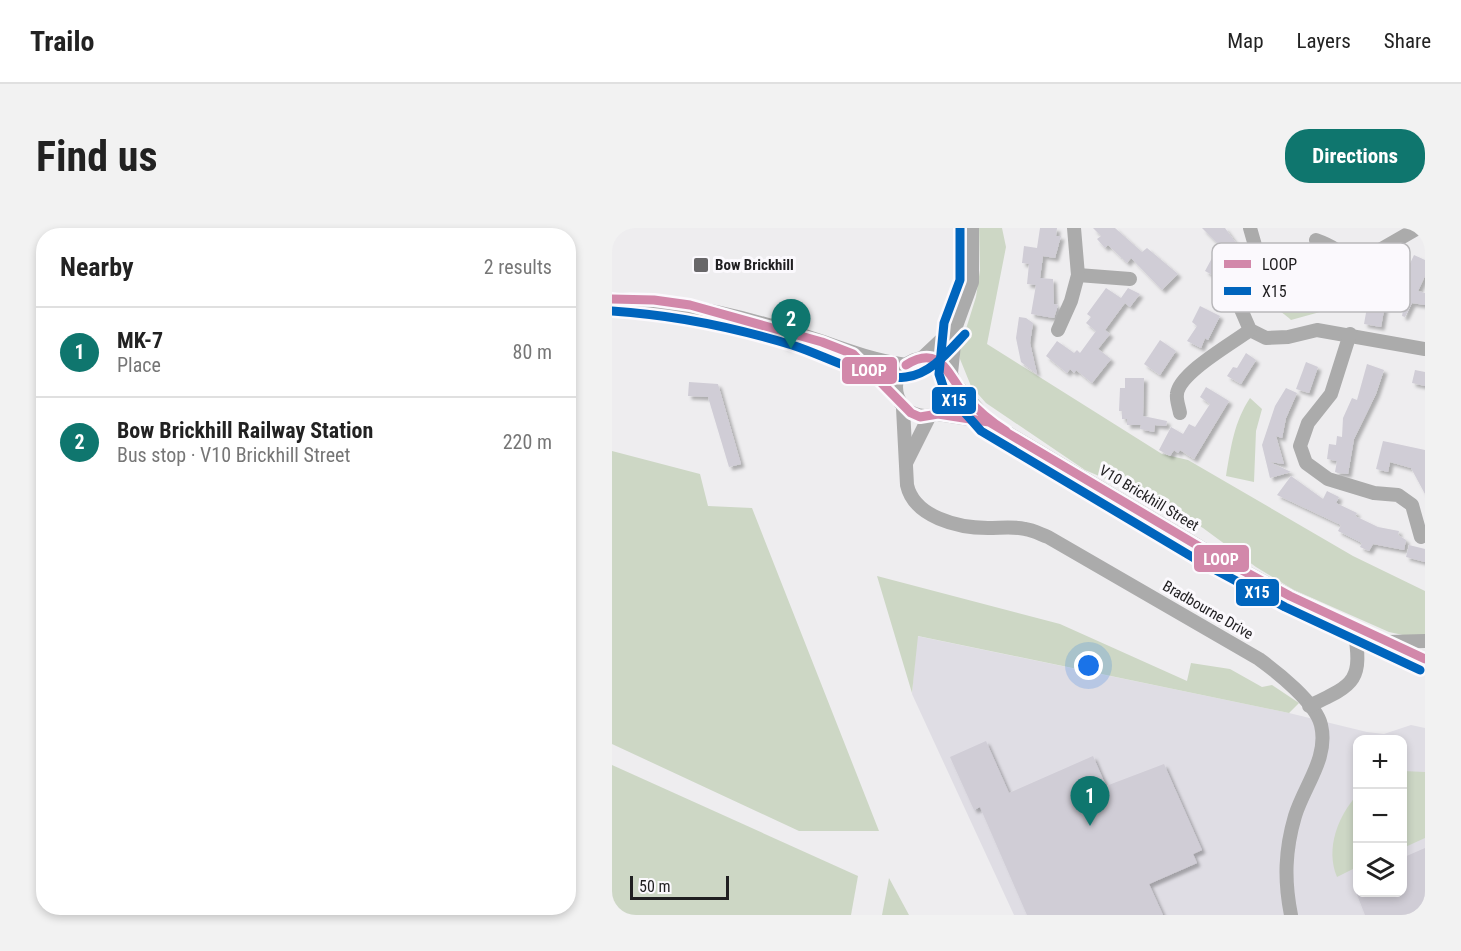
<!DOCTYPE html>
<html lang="en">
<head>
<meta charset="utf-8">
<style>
  :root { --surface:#fff; --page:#f2f2f2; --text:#222; --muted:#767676; --line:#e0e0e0; --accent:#0f766e }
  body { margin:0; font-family:"Roboto Condensed",sans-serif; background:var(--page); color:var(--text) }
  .controls { position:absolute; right:18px; bottom:18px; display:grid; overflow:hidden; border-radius:12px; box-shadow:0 3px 9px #0003 }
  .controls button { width:54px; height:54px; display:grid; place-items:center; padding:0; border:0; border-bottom:2px solid var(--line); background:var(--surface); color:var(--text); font:30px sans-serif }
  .scale { position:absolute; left:18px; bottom:15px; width:99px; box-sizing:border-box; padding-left:6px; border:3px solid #201f21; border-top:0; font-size:16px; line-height:21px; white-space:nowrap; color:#201f21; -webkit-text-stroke:4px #fbf9fd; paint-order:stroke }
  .you { position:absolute; left:477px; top:438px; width:21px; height:21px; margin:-15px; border:4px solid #fff; border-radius:50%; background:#1a73e8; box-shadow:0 0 0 9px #1a73e833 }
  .badge { display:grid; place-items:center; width:39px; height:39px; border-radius:50%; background:var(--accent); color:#fff; font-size:20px; font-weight:700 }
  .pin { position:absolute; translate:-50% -50px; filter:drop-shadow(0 2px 3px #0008) }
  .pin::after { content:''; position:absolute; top:32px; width:21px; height:18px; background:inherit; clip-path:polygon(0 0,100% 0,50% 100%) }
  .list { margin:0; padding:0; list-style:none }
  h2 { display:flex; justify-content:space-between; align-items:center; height:78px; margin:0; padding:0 24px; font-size:26px }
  h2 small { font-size:20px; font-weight:400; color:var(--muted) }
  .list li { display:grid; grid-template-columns:39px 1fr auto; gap:18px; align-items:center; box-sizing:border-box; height:90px; padding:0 24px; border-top:2px solid var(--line) }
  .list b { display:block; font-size:22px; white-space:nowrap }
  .list p { margin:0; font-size:20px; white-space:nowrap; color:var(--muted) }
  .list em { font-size:20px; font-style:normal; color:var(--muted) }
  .icon { flex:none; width:33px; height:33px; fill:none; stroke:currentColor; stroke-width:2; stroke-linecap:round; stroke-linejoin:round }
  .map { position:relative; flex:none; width:813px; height:687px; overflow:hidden; border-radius:24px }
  header { display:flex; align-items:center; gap:36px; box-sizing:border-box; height:84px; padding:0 30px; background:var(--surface); border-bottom:2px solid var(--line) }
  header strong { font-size:28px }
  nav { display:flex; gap:33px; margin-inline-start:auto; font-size:21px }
  .intro { display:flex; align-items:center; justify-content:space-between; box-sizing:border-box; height:144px; padding:0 36px }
  h1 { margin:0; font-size:42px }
  .button { padding:15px 27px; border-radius:24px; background:var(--accent); color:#fff; font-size:21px; font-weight:700 }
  main { display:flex; gap:36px; padding:0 36px }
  aside { flex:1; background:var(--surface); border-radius:24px; box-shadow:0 3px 9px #0003 }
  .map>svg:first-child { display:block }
  .built { fill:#dfdde4; fill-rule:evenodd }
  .green { fill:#cdd7c5 }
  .building { fill:#d0cdd6; filter:url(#shadow) }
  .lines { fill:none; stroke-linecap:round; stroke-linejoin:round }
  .minor { stroke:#ababab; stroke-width:14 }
  .bus-1-casing { stroke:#fbf9fd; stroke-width:14 }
  .bus-2-casing { stroke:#fbf9fd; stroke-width:14 }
  .bus-1 { stroke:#d288aa; stroke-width:9 }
  .bus-2 { stroke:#0065bd; stroke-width:9 }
  .poi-dot { fill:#686769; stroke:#fbf9fd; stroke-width:2 }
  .labels { text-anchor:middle; stroke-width:6; stroke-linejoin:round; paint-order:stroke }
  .poi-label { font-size:15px; font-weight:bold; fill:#201f21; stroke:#fbf9fd; text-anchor:start }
  .street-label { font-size:15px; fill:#201f21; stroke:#fbf9fd }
  .key { fill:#fbf9fd; stroke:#b9b8bb; stroke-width:1.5 }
  .key-label { font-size:16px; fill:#201f21 }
  .line-badge { stroke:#fbf9fd; stroke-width:2 }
  .badge-label { font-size:16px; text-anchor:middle; font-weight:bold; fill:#fff }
</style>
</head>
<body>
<header>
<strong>Trailo</strong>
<nav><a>Map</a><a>Layers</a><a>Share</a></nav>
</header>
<div class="intro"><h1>Find us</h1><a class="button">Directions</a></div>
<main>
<aside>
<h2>Nearby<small>2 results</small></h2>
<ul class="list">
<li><span class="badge">1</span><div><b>MK-7</b><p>Place</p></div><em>80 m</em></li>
<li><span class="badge">2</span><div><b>Bow Brickhill Railway Station</b><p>Bus stop · V10 Brickhill Street</p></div><em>220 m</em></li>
</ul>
</aside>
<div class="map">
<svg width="813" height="687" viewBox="0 0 813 687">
  <defs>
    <filter id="shadow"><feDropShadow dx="3.5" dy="3.5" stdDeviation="1.5" flood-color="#0004"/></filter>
  </defs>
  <rect width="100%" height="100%" fill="#eeedef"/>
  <path class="built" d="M 305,408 L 677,485 L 755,504 L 772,506 L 799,497 L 813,500 L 813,687 L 402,687 L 300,466 ZM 746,512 L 790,512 L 790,664 L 746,664 Z"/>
  <g class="green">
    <path d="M 367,0 L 390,0 L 394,19 L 375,116 L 550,226 L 576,232 L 741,328 L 813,363 L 813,409 L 800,409 L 777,404 L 682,362 L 644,339 L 591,300 L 541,271 L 473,242 L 374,175 L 359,158 L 348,131 L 348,120 L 364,69 L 368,42 Z"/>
    <path d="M 699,19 L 722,30 L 732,63 L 726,79 L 679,92 C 674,87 665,82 662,76 C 654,64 654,36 667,28 C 677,21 688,21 699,19 Z"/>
    <path d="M 638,170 L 650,181 L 644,203 L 642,254 L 614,248 C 619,219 622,194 638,170 Z"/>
    <path d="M 0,223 L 88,246 L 96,278 L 140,280 L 267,603 L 187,603 L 0,516 Z"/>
    <path d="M 265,348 L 448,396 L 575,453 L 579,435 L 618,441 L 650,459 L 660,457 L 687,475 L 677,485 L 306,408 L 300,465 Z"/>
    <path d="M 0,537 L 246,648 L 239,687 L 0,687 Z"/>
    <path d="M 791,543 L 813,544 L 813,610 L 791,620 Z"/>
    <path d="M 745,567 L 745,639 L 725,649 C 713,621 726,588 745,567 Z"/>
    <path d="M 277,650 L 297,687 L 270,687 Z"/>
  </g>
  <g class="building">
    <path d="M 428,0 L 445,0 L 444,8 L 449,8 L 443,30 L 431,28 L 428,50 L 441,51 L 442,76 L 446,77 L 442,90 L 419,86 L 424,57 L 415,56 L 417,36 L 410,35 L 412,18 L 425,20 Z"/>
    <path d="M 481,0 L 503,0 L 530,24 L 535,20 L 566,46 L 550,62 L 519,30 L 515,35 L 496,17 L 493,20 L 485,11 L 489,8 Z"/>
    <path d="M 590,0 L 613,0 L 624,15 L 608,28 L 617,33 L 608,51 L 593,43 L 607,17 Z"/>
    <path d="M 802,27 L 813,32 L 813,48 L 806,63 L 813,65 L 813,77 L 800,75 L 793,89 L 790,88 L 798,44 L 757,62 L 755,45 L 795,42 Z"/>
    <path d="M 494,60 L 509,70 L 516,60 L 528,66 L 518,79 L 513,75 L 493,102 L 498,106 L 486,121 L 499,131 L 480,155 L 464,142 L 462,145 L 458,141 L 455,145 L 434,128 L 445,113 L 462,125 L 465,122 L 468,125 L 484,103 L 474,95 L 479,89 L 475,86 Z"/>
    <path d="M 757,68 L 774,71 L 769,99 L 752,96 Z"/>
    <path d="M 588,78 L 608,88 L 596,112 L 593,110 L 589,120 L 575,113 L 585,98 L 580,94 Z"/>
    <path d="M 407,89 L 414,90 L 421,95 L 418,115 L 425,146 L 409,134 L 404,110 Z"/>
    <path d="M 548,112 L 564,123 L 548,147 L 532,136 Z"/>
    <path d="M 634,125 L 644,132 L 629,156 L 615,148 L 621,139 L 625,140 Z"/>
    <path d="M 694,134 L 706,139 L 697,165 L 684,161 Z"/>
    <path d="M 755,136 L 772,142 L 764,166 L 742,211 L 736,246 L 726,245 L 723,244 L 725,233 L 715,231 L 717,216 L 724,217 L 725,208 L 730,209 L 731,190 L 740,170 L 745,172 Z"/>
    <path d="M 803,142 L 813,144 L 813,158 L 800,155 Z"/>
    <path d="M 513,150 L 532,150 L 531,188 L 555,193 L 554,198 L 543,197 L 542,204 L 528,201 L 529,197 L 515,197 L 515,191 L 510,191 L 510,183 L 507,183 L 508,160 L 513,160 Z"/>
    <path d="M 77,154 L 106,156 L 129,236 L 117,239 L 96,169 L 76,168 Z"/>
    <path d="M 594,159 L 617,173 L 582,231 L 568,222 L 566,225 L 562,222 L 558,228 L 547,222 L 559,199 L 571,206 L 577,196 L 583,199 L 598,176 L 588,169 Z"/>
    <path d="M 674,160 L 685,165 L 674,190 L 670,210 L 664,208 L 672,236 L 658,234 L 679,244 L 658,250 L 650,217 L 663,178 Z"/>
    <path d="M 771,213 L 813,222 L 813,266 L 799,240 L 778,234 L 776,244 L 764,241 Z"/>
    <path d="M 679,248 L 711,271 L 715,263 L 727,269 L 724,275 L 745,285 L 743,288 L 766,299 L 787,303 L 786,307 L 794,312 L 792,322 L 761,316 L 757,323 L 748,319 L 750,315 L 726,303 L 729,297 L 665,267 Z"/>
    <path d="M 797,317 L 813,321 L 813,334 L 794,329 Z"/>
    <path d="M 374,513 L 397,565 L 481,528 L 494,558 L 552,536 L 590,622 L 581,626 L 585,635 L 537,656 L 551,687 L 415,687 L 368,579 L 362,582 L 338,529 Z"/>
    <path d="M 813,620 L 813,687 L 753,687 L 744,664 L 790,664 L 790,630 Z"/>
  </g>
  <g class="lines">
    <g class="minor">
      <path d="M 638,0 L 644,21 L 632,55 L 628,79 L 638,102 L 654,110 L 676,109 L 705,102 L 813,121"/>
      <path d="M 704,12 C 735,23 744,37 745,70"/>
      <path d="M 740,38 L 806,0"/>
      <path d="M 466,47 L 518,51"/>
      <path d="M 0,71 C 72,73 142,91 211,114 C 239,124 265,133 294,137"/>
      <path d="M 446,102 L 459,73 L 466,47 L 462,0"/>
      <path d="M 738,106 L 719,166 L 696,195 L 688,218 L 694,235 L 716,251 L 762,265 L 786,267 L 800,277 L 809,309"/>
      <path d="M 243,127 L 286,171"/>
      <circle cx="313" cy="159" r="29"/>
      <path d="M 310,130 L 344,98"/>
      <path d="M 339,145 L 344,98 L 360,54 L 360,0"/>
      <path d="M 342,154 L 377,194 L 593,322 L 678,368 L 772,414 L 813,431"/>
      <path d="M 291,180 L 295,257 C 302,289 346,300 376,300 C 389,300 401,298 413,301 C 421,302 428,306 436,309 L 647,431 C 665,444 704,475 709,497 C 717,530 692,558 683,588 C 673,622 672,652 679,687"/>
      <path d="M 568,185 C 567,179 564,172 565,166 C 567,145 621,115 638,102"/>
      <path d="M 326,186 L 377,194"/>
      <path d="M 294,235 L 317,189"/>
      <path d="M 777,414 L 813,413"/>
      <path d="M 697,478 C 744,456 751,453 742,399"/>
    </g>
    <defs>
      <g id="bus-1">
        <path d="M 0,71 L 42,72 L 78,77 L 210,114 L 241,126 L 299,185 L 308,189 L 326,186 L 377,194 L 593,322 L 678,368 L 813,431"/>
        <path d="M 294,137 C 329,115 336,148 354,169 C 366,183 379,194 394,203"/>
      </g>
      <g id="bus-2">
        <path d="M 348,0 L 348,52 L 332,95 L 327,146 L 332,161 L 369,203 L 587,333 L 673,379 L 808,442"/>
        <path d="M 0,83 C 62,87 121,99 180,117 C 215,128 257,154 294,149 C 319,146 337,123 353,106"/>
      </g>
    </defs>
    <use href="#bus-1" class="bus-1-casing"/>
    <use href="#bus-2" class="bus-2-casing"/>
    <use href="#bus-1" class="bus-1"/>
    <use href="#bus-2" class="bus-2"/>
  </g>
  <rect class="poi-dot" x="81" y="29" width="16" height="16" rx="3"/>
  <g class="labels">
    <g class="poi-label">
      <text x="103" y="42">Bow Brickhill</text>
    </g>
    <g class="street-label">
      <text transform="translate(537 270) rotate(31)" y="5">V10 Brickhill Street</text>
      <text transform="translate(596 382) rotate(30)" y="5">Bradbourne Drive</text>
    </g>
  </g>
  <rect x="600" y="15" width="198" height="69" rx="9" class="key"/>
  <rect x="612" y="32" width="27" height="8" fill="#d288aa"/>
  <rect x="612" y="59" width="27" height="8" fill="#0065bd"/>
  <g class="key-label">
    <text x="650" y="42">LOOP</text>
    <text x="650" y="69">X15</text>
  </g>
  <g class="line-badge">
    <rect x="229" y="128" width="57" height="29" rx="6" fill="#d288aa"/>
    <rect x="319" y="158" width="46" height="29" rx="6" fill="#0065bd"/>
    <rect x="581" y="316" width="57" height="29" rx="6" fill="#d288aa"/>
    <rect x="623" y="350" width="45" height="29" rx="6" fill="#0065bd"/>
  </g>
  <g class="badge-label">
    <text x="257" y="148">LOOP</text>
    <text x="342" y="178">X15</text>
    <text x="609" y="337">LOOP</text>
    <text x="645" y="370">X15</text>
  </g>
</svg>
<div class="controls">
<button>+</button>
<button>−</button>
<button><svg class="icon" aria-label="layers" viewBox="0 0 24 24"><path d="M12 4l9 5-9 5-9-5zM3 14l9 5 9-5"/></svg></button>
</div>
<div class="scale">50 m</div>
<div class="you"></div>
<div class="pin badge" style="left:478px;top:598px">1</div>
<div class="pin badge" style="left:179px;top:121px">2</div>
</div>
</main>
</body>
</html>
